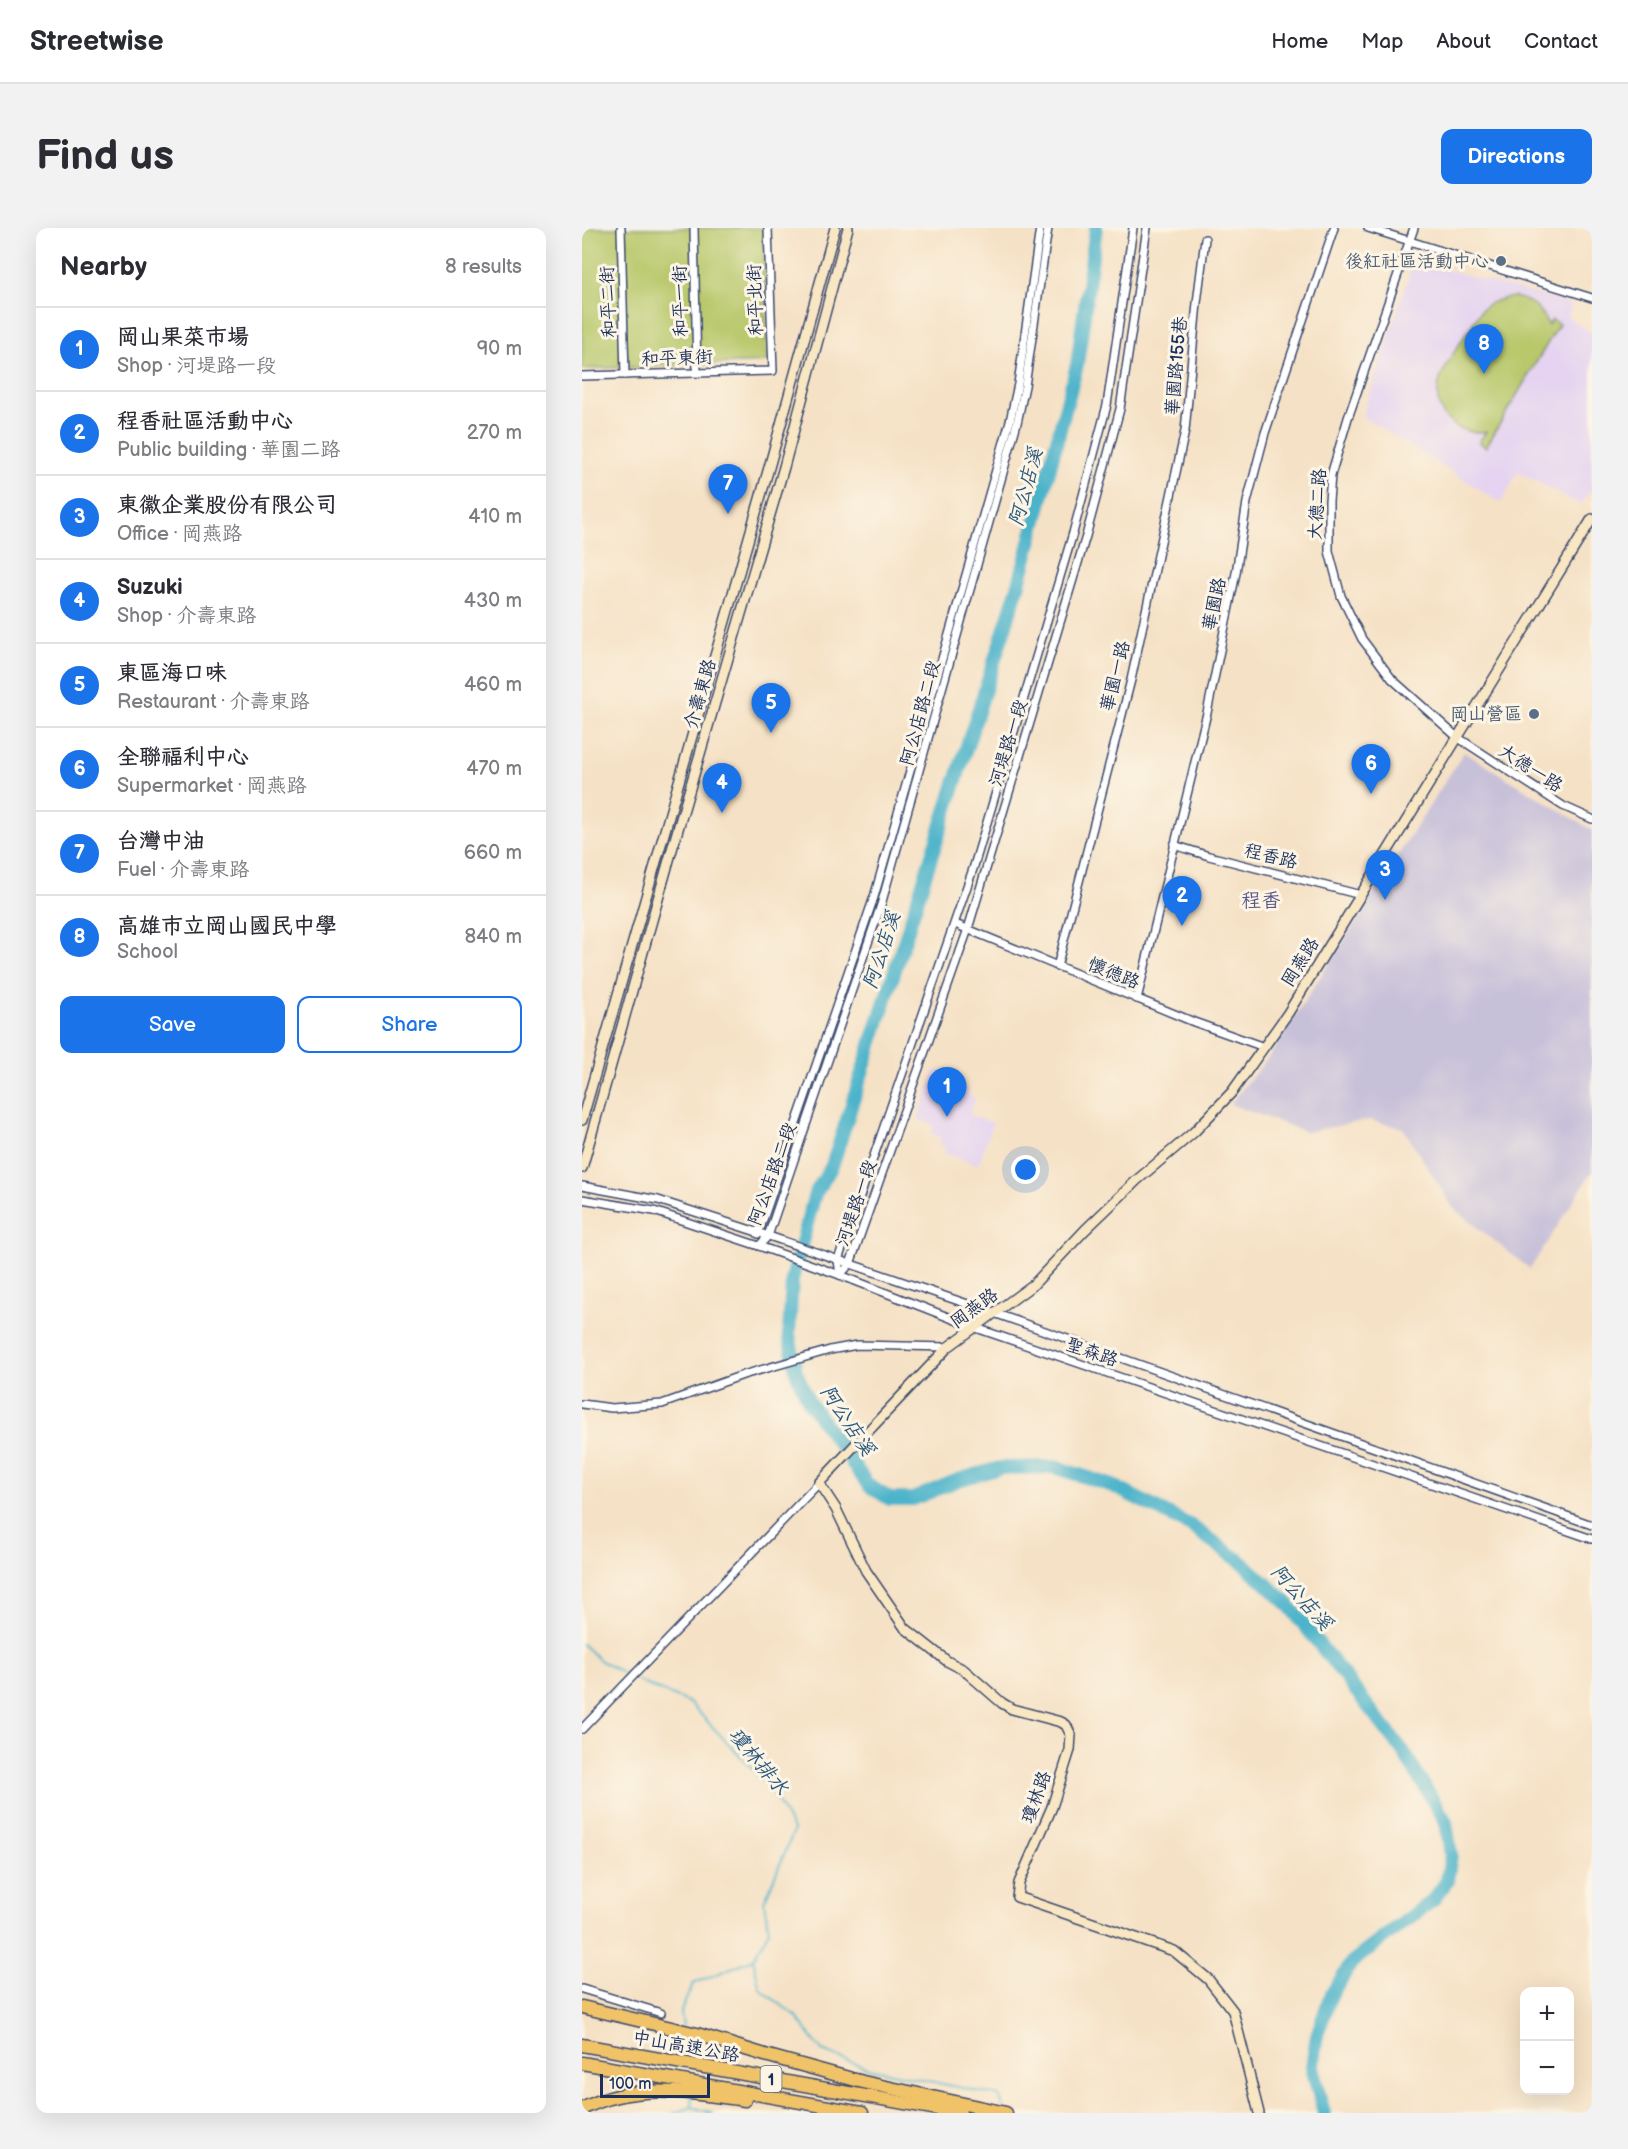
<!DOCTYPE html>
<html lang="en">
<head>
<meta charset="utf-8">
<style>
  :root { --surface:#fff; --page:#f2f2f3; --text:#2b2b33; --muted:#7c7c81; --line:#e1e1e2; --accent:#1a73e8 }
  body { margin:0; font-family:"Balsamiq Sans","LXGW WenKai TC",sans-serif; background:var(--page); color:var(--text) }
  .controls { position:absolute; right:18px; bottom:18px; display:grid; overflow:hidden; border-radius:12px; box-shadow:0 6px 24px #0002 }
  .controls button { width:54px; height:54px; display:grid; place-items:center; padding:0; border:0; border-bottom:2px solid var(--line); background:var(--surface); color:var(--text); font:30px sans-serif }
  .scale { position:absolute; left:18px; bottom:15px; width:110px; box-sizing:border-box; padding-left:6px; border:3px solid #1b2f5e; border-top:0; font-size:16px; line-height:21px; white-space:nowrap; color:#1b2f5e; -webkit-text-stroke:4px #fcf5e5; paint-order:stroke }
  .you { position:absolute; left:444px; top:942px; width:21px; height:21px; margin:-15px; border:4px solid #fff; border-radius:50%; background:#1a73e8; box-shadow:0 0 0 9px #1a73e833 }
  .badge { display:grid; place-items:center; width:39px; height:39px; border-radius:50%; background:var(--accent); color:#fff; font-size:20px; font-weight:700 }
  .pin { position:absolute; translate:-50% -50px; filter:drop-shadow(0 2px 3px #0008) }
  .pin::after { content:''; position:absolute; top:32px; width:21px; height:18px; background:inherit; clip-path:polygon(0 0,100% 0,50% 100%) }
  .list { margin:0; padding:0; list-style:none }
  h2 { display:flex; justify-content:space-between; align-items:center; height:78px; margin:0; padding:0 24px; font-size:26px }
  h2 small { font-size:20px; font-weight:400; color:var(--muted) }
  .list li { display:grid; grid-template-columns:39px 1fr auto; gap:18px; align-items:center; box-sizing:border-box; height:84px; padding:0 24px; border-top:2px solid var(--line) }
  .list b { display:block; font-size:22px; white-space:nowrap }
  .list p { margin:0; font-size:20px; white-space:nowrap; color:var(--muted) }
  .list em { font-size:20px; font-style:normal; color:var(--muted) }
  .actions { display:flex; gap:12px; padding:18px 24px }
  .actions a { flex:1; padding:14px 0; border:2px solid var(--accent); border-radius:12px; text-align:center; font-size:21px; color:var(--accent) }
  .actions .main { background:var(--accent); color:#fff }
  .map { position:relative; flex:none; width:1010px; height:1885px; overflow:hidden; border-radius:12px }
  header { display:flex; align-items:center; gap:36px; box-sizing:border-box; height:84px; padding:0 30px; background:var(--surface); border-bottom:2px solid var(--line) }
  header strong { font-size:28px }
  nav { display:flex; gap:33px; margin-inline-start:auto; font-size:21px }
  .intro { display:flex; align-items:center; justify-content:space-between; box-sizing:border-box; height:144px; padding:0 36px }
  h1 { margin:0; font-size:42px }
  .button { padding:15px 27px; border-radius:12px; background:var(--accent); color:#fff; font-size:21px; font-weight:700 }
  main { display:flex; gap:36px; padding:0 36px }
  aside { flex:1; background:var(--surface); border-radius:12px; box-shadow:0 6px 24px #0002 }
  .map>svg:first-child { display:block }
  .built { fill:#e5d3f1 }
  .industrial { fill:#c7c0d9 }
  .green { fill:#b8c86b; stroke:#6a7c64; stroke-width:1.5 }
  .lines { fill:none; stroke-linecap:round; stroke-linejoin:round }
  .stream { stroke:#4cb3ca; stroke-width:2 }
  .river { stroke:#4cb3ca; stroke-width:14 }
  .street-casing { stroke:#3c4a6d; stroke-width:10 }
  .secondary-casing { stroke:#3c4a6d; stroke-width:12 }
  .highway-casing { stroke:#3c4a6d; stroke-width:15 }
  .street { stroke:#fff; stroke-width:7 }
  .secondary { stroke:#f9e7c3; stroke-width:9 }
  .highway { stroke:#f1c369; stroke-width:12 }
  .service-dot { fill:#5c6f8a; stroke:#fcf5e5; stroke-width:2 }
  .labels { text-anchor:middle; stroke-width:6; stroke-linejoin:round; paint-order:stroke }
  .shield { fill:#fcf5e5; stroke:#5e6a86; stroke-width:1.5 }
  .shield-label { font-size:16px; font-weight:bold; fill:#1b2f5e }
  .service-label { font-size:18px; fill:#4e5e75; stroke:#fcf5e5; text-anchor:end }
  .street-label { font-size:18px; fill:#1b2f5e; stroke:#fcf5e5 }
  .water-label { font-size:20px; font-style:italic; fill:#2a577e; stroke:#fcf5e5 }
  .neighbourhood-label { font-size:20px; fill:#5c5789; stroke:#fcf5e5 }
</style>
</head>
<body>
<header>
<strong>Streetwise</strong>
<nav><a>Home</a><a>Map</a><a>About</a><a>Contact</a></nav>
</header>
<div class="intro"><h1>Find us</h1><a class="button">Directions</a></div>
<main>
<aside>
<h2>Nearby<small>8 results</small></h2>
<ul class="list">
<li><span class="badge">1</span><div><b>岡山果菜市場</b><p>Shop · 河堤路一段</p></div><em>90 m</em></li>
<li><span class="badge">2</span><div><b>程香社區活動中心</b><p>Public building · 華園二路</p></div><em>270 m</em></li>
<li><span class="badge">3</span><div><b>東徽企業股份有限公司</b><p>Office · 岡燕路</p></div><em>410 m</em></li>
<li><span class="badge">4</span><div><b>Suzuki</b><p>Shop · 介壽東路</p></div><em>430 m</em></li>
<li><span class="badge">5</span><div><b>東區海口味</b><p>Restaurant · 介壽東路</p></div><em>460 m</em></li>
<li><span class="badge">6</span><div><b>全聯福利中心</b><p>Supermarket · 岡燕路</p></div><em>470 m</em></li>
<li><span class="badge">7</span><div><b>台灣中油</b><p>Fuel · 介壽東路</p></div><em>660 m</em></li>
<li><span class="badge">8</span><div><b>高雄市立岡山國民中學</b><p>School</p></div><em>840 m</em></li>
</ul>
<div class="actions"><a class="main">Save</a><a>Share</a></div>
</aside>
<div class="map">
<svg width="1010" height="1885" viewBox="0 0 1010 1885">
  <rect width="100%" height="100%" fill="#fcf5e5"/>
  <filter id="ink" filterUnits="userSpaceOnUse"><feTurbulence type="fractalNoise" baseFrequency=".0167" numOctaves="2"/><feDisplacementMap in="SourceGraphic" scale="12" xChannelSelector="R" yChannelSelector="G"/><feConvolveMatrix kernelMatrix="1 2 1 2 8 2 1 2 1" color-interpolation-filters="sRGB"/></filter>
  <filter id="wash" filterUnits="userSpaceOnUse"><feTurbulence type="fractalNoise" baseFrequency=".008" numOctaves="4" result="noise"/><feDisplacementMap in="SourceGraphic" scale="24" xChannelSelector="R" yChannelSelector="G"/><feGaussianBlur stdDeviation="1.35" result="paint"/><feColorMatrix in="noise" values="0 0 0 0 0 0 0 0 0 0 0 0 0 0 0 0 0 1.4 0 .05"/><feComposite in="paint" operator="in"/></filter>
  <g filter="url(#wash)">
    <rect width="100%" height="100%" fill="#f5e1c5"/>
    <g class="built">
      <path d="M 832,33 L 990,76 L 986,89 L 1010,105 L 1010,260 L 999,277 L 936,244 L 919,275 L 780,188 Z"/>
      <path d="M 353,842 L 381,852 L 379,858 L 387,861 L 385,867 L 393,870 L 388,887 L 411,895 L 396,937 L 362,925 L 364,919 L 357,916 L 359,909 L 349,906 L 352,897 L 336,891 Z"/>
    </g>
    <path class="industrial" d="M 882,524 L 1010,602 L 1010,944 L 948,1041 L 872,981 L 821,900 L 786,892 L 724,904 L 648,876 L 689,826 Z"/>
    <g class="green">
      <path d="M 0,0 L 181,0 L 185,134 L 0,141 Z"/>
      <path d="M 932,69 C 949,72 959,81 966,97 L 970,92 L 977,96 L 904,219 L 897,214 L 904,204 C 889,205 877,203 866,192 C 855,182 853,163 859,149 C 869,125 887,103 900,81 C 909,73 920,70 932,69 Z"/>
    </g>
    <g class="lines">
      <g class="stream">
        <path d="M 0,1416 L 19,1433 L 44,1447"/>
        <path d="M 56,1453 L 108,1475 L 188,1560 L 212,1603 L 182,1674 L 187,1703 L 171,1731 L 111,1756 L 99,1783 L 101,1798"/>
        <path d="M 171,1731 L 178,1761 L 214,1788 L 240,1823 L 286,1840 L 417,1868 L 422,1880"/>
        <path d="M 102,1808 L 104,1826"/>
        <path d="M 110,1879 L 130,1885"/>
        <path d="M 92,1885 L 110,1879 L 109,1868"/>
      </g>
      <path class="river" d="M 514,0 L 495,137 L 437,356 L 250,938 L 233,966 L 210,1051 L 207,1107 L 214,1144 L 227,1174 L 286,1257 L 308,1271 L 331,1271 L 376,1252 L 418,1240 L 473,1239 L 531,1258 L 609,1298 L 661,1335 L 705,1375 L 821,1523 L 864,1594 L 869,1627 L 865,1653 L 851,1672 L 770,1734 L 749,1767 L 735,1807 L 730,1839 L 742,1885"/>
    </g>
  </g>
  <g filter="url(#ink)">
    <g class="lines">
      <defs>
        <g id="street">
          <path d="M 39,0 L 43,147"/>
          <path d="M 112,0 L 115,145"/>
          <path d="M 786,0 L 1010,70"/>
          <path d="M 832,0 L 766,190 L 749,247 L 747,273 L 747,323 L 759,368 L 780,411 L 810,451 L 875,509 L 981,578 L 1010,591"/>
          <path d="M 0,148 L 191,143 L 186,0"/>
          <path d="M 592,617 L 627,628 L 779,667"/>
          <path d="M 373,696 L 612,794 L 682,819"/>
          <path d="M 475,739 L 549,452 L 603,203 L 615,75 L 623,11"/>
          <path d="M 555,771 L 625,485 L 654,345 L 665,274 L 683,205 L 752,0"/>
          <path d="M 0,958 L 76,972 L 175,1004 L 412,1085 L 1010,1297"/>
          <path d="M 0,971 L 72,983 L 177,1018 L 258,1047 L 394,1100 L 1010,1311"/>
          <path d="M 176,1006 L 292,669 L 428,193 L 436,156 L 458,0"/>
          <path d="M 177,1018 L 186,1008 L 299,677 L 435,195 L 443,158 L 466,0"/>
          <path d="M 258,1047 L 268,1036 L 386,701 L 504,308 L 538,181 L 565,0"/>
          <path d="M 258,1047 L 256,1032 L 392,638 L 491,305 L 525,177 L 551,0"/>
          <path d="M 0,1176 L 30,1180 L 80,1176 L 161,1147 L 248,1122 L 275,1117 L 366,1119"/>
          <path d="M 0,1501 L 237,1255"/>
          <path d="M 0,1761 L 79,1785"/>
        </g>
        <g id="secondary">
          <path d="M 0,892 L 188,236 L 253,0"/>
          <path d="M 0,940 L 89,625 L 202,239 L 266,0"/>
          <path d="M 677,1885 L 651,1783 L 626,1751 L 592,1723 L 435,1669 L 437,1655 L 470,1579 L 488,1522 L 489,1507 L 484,1497 L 479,1494 L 430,1481 L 420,1475 L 382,1442 L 365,1433 L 323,1400 L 284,1343 L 254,1281 L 237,1255 L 366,1119 L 452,1056 L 503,1002 L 555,952 L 612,904 L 650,864 L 706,785 L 1010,291"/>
        </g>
        <g id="highway">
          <path d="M 0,1779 L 115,1806 L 183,1827 L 281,1854 L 424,1885"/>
          <path d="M 0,1817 L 378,1885"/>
          <path d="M 0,1835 L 280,1885"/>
          <path d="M 0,1881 C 51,1854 108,1864 163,1872"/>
        </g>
      </defs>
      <use href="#street" class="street-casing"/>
      <use href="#secondary" class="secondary-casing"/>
      <use href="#highway" class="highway-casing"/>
      <use href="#street" class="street"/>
      <use href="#secondary" class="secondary"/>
      <use href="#highway" class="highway"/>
    </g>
  </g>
  <g class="service-dot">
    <circle cx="919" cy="33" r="6"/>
    <circle cx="952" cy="486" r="6"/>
  </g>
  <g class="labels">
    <rect class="shield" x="178.5" y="1838" width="21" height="26" rx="4.5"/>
    <g class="shield-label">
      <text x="189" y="1857">1</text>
    </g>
    <g class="service-label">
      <text x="907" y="39">後紅社區活動中心</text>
      <text x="940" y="492">岡山營區</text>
    </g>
    <g class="street-label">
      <text transform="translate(173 72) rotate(-92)" y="6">和平北街</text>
      <text transform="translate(98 73) rotate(-91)" y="6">和平一街</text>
      <text transform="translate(26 74) rotate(-92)" y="6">和平二街</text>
      <text transform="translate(95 130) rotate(-2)" y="6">和平東街</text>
      <text transform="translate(594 138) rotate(-85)" y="6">華園路155巷</text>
      <text transform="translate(735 276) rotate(-86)" y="6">大德二路</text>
      <text transform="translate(632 376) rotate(-78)" y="6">華園路</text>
      <text transform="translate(533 448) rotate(-76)" y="6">華園一路</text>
      <text transform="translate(118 466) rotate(-74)" y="6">介壽東路</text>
      <text transform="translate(338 485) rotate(-75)" y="6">阿公店路二段</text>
      <text transform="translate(426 515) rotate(-73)" y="6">河堤路一段</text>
      <text transform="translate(949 540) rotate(33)" y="6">大德一路</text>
      <text transform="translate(689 628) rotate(14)" y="6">程香路</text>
      <text transform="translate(718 734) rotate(-58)" y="6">岡燕路</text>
      <text transform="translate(532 745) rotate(22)" y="6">懷德路</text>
      <text transform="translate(190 946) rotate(-70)" y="6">阿公店路二段</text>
      <text transform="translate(274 975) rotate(-71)" y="6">河堤路一段</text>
      <text transform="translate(392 1080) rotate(-36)" y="6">岡燕路</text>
      <text transform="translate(510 1124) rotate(19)" y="6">聖森路</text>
      <text transform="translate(454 1569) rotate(-70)" y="6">瓊林路</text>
      <text transform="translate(104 1818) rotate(10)" y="6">中山高速公路</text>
    </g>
    <g class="water-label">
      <text transform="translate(443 259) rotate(-75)" y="7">阿公店溪</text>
      <text transform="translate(299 722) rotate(-72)" y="7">阿公店溪</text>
      <text transform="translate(266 1192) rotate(56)" y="7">阿公店溪</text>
      <text transform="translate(720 1369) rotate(48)" y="7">阿公店溪</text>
      <text transform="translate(177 1533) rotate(50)" y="7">瓊林排水</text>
    </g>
    <g class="neighbourhood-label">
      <text x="679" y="679">程香</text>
    </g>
  </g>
</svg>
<div class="controls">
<button>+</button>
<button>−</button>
</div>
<div class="scale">100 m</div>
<div class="you"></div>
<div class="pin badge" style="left:365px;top:889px">1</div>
<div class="pin badge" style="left:600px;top:698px">2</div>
<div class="pin badge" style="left:803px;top:672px">3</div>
<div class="pin badge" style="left:140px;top:585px">4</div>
<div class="pin badge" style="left:189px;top:505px">5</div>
<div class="pin badge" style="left:789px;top:566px">6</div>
<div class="pin badge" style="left:146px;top:286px">7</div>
<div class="pin badge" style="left:902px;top:146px">8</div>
</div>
</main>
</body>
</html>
